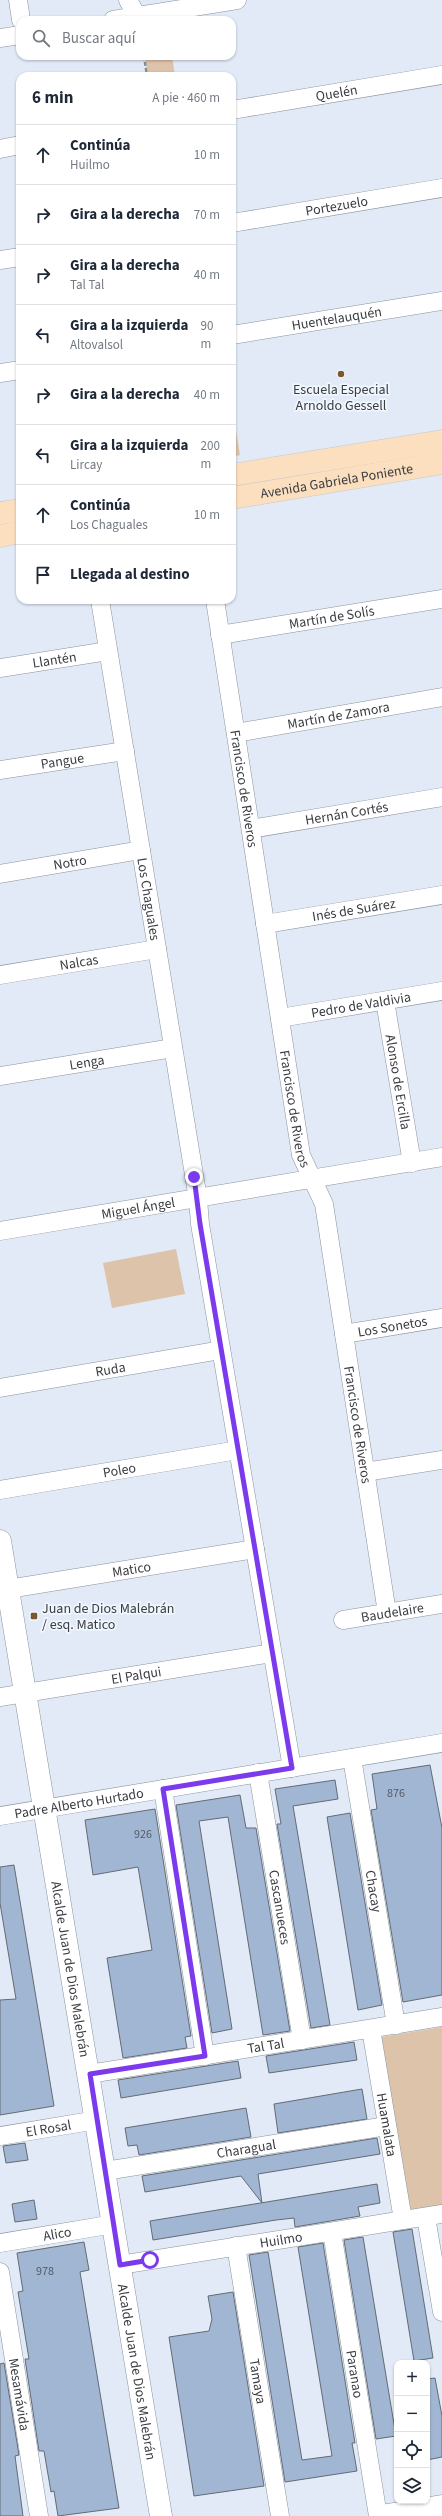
<!DOCTYPE html>
<html lang="es">
<head>
<meta charset="utf-8">
<style>
  :root { --surface:#fff; --page:#f2f2f3; --text:#1f2937; --muted:#747a83; --line:#e0e1e3 }
  body { margin:0; font-family:"Source Sans 3",sans-serif; background:var(--page); color:var(--text) }
  .controls { position:absolute; right:12px; bottom:12px; display:grid; overflow:hidden; border-radius:8px; box-shadow:0 1px 3px #0004 }
  .controls button { width:36px; height:36px; display:grid; place-items:center; padding:0; border:0; border-bottom:1px solid var(--line); background:var(--surface); color:var(--text); font:20px sans-serif }
  .stop { position:absolute; width:12px; height:12px; margin:-9px; border:3px solid #7c3aed; border-radius:50%; background:#fff }
  .stop.end { background:#7c3aed; border-color:#fff; box-shadow:0 1px 4px #0008 }
  .list { margin:0; padding:0; list-style:none }
  h2 { display:flex; justify-content:space-between; align-items:center; height:52px; margin:0; padding:0 16px; font-size:17px }
  h2 small { font-size:13px; font-weight:400; color:var(--muted) }
  .list li { display:grid; grid-template-columns:26px 1fr auto; gap:12px; align-items:center; box-sizing:border-box; height:60px; padding:0 16px; border-top:1px solid var(--line) }
  .list b { display:block; font-size:15px; white-space:nowrap }
  .list p { margin:0; font-size:13px; white-space:nowrap; color:var(--muted) }
  .list em { font-size:13px; font-style:normal; color:var(--muted) }
  .icon { flex:none; width:22px; height:22px; fill:none; stroke:currentColor; stroke-width:2; stroke-linecap:round; stroke-linejoin:round }
  .map { position:relative; flex:none; width:442px; height:2516px; overflow:hidden }
  .search { position:absolute; background:var(--surface); box-shadow:0 1px 3px #0004; left:16px; top:16px; width:220px; height:44px; display:flex; align-items:center; gap:10px; box-sizing:border-box; padding:0 14px; border-radius:12px; color:var(--muted); font-size:15px }
  .panel { position:absolute; background:var(--surface); box-shadow:0 1px 3px #0004; left:16px; top:72px; width:220px; height:532px; border-radius:12px }
  .map>svg:first-child { display:block }
  .green { fill:#ddc3a9 }
  .building { fill:#a1b6d2; stroke:#636b75 }
  .lines { fill:none; stroke-linecap:round; stroke-linejoin:round }
  .minor-casing { stroke:#8a939e; stroke-width:19 }
  .tertiary-casing { stroke:#8a939e; stroke-width:23 }
  .primary-casing { stroke:#c8c9ca; stroke-width:23 }
  .path { stroke:#878c95; stroke-width:2.5; stroke-dasharray:4 2; stroke-linecap:butt }
  .minor { stroke:#fff; stroke-width:18 }
  .tertiary { stroke:#fff; stroke-width:22 }
  .primary { stroke:#fcdfbf; stroke-width:22 }
  .route { stroke:#7c3aed; stroke-width:5 }
  .poi-dot { fill:#7a5830; stroke:#f1f7fe; stroke-width:1.5 }
  .labels { text-anchor:middle; stroke-width:3.5; stroke-linejoin:round; paint-order:stroke }
  .number-label { font-size:12px; fill:#545b66 }
  .street-label { font-size:14px; fill:#3a3d42; stroke:#f1f7fe }
  .poi-label { font-size:14px; fill:#3a3d42; stroke:#f1f7fe }
</style>
</head>
<body>
<div class="map">
<svg width="442" height="2516" viewBox="0 0 442 2516">
  <rect width="100%" height="100%" fill="#e1eaf6"/>
  <g class="green">
    <path d="M 145,56 L 172,56 L 175,76 L 148,76 Z"/>
    <path d="M 232,407 L 240,455 L 232,457 Z"/>
    <path d="M 176,1249 L 185,1294 L 112,1308 L 103,1263 Z"/>
    <path d="M 442,2027 L 442,2207 L 408,2212 L 381,2037 Z"/>
  </g>
  <g class="building">
    <path d="M 430,1765 L 442,1828 L 442,1995 L 403,2002 L 371,1810 L 377,1809 L 372,1774 Z"/>
    <path d="M 335,1780 L 338,1799 L 293,1806 L 330,2025 L 311,2028 L 277,1824 L 281,1824 L 275,1789 Z"/>
    <path d="M 240,1795 L 246,1828 L 256,1828 L 290,2031 L 263,2035 L 228,1817 L 199,1821 L 232,2029 L 212,2033 L 176,1805 Z"/>
    <path d="M 155,1809 L 191,2036 L 185,2037 L 187,2048 L 123,2058 L 107,1958 L 152,1950 L 138,1867 L 93,1875 L 85,1820 Z"/>
    <path d="M 350,1813 L 382,2005 L 358,2010 L 327,1817 Z"/>
    <path d="M 14,1865 L 54,2106 L 0,2115 L 0,2000 L 16,1999 L 0,1903 L 0,1867 Z"/>
    <path d="M 354,2042 L 357,2060 L 269,2073 L 266,2056 Z"/>
    <path d="M 238,2061 L 241,2078 L 121,2098 L 118,2080 Z"/>
    <path d="M 362,2089 L 367,2119 L 278,2133 L 274,2104 Z"/>
    <path d="M 246,2108 L 251,2137 L 139,2155 L 137,2145 L 128,2146 L 125,2128 Z"/>
    <path d="M 377,2138 L 380,2154 L 258,2174 L 262,2203 L 241,2176 L 145,2192 L 142,2176 Z"/>
    <path d="M 25,2143 L 28,2160 L 6,2163 L 3,2146 Z"/>
    <path d="M 377,2184 L 380,2203 L 358,2207 L 360,2216 L 295,2227 L 294,2218 L 276,2220 L 153,2240 L 150,2221 Z"/>
    <path d="M 34,2200 L 37,2219 L 15,2222 L 12,2204 Z"/>
    <path d="M 412,2229 L 433,2358 L 414,2361 L 393,2232 Z"/>
    <path d="M 363,2237 L 396,2436 L 376,2439 L 344,2240 Z"/>
    <path d="M 84,2242 L 89,2270 L 80,2272 L 119,2508 L 58,2516 L 54,2491 L 51,2492 L 44,2451 L 39,2451 L 25,2359 L 29,2359 L 18,2292 L 23,2291 L 17,2253 Z"/>
    <path d="M 323,2243 L 355,2443 L 352,2443 L 357,2471 L 285,2482 L 249,2255 L 268,2252 L 302,2460 L 332,2456 L 298,2247 Z"/>
    <path d="M 233,2292 L 264,2486 L 194,2496 L 169,2337 L 209,2331 L 212,2319 L 208,2296 Z"/>
    <path d="M 4,2363 L 19,2455 L 15,2456 L 23,2516 L 0,2516 L 0,2364 Z"/>
    <path d="M 435,2378 L 442,2416 L 442,2457 L 427,2460 L 427,2379 Z"/>
  </g>
  <g class="lines">
    <defs>
      <g id="minor">
        <path d="M 18,0 L 21,20"/>
        <path d="M 128,0 L 137,16"/>
        <path d="M 113,20 L 237,0"/>
        <path d="M 0,38 L 20,35"/>
        <path id="s1" d="M 232,110 L 442,75"/>
        <path d="M 0,149 L 20,145"/>
        <path id="s2" d="M 232,223 L 442,188"/>
        <path d="M 0,260 L 20,257"/>
        <path id="s3" d="M 232,335 L 442,301"/>
        <path d="M 0,373 L 20,370"/>
        <path id="s4" d="M 100,600 L 198,1199 L 200,1224 L 292,1768"/>
        <path id="s5" d="M 215,600 L 301,1155 L 324,1204 L 387,1613"/>
        <path id="s6" d="M 220,635 L 442,599"/>
        <path id="s7" d="M 0,668 L 108,651"/>
        <path id="s8" d="M 236,733 L 442,697"/>
        <path id="s9" d="M 0,770 L 125,751"/>
        <path id="s10" d="M 251,829 L 442,797"/>
        <path id="s11" d="M 0,874 L 141,850"/>
        <path id="s12" d="M 265,924 L 442,895"/>
        <path id="s13" d="M 0,975 L 157,949"/>
        <path id="s14" d="M 385,1001 L 412,1163"/>
        <path id="s15" d="M 280,1018 L 442,991"/>
        <path id="s16" d="M 0,1076 L 173,1048"/>
        <path id="s17" d="M 0,1231 L 442,1157"/>
        <path id="s18" d="M 344,1334 L 442,1318"/>
        <path id="s19" d="M 0,1388 L 221,1350"/>
        <path d="M 365,1472 L 442,1460"/>
        <path id="s20" d="M 0,1490 L 238,1450"/>
        <path id="s21" d="M 8,1589 L 255,1549"/>
        <path id="s22" d="M 343,1620 L 442,1604"/>
        <path id="s23" d="M 0,1697 L 272,1653"/>
        <path id="s24" d="M 352,1758 L 396,2025"/>
        <path id="s25" d="M 258,1773 L 302,2040"/>
        <path d="M 163,1789 L 205,2056"/>
        <path id="s26" d="M 0,1816 L 442,1743"/>
        <path id="s27" d="M 371,2029 L 403,2220"/>
        <path id="s28" d="M 89,2074 L 442,2017"/>
        <path id="s29" d="M 0,2136 L 97,2120"/>
        <path id="s30" d="M 105,2171 L 387,2126"/>
        <path d="M 426,2217 L 442,2312"/>
        <path id="s31" d="M 332,2232 L 378,2516"/>
        <path id="s32" d="M 0,2243 L 114,2224"/>
        <path id="s33" d="M 236,2246 L 280,2516"/>
        <path id="s34" d="M 120,2265 L 442,2214"/>
        <path id="s35" d="M 0,2272 L 39,2516"/>
      </g>
      <g id="tertiary">
        <path id="s36" d="M 0,1541 L 161,2516"/>
        <path d="M 381,2516 L 442,2506"/>
      </g>
      <g id="primary">
        <path d="M 232,475 L 442,441"/>
        <path id="s37" d="M 232,498 L 442,463"/>
        <path d="M 0,513 L 20,510"/>
        <path d="M 0,536 L 20,532"/>
      </g>
    </defs>
    <use href="#minor" class="minor-casing"/>
    <use href="#tertiary" class="tertiary-casing"/>
    <use href="#primary" class="primary-casing"/>
    <path class="path" d="M 144,56 L 147,76"/>
    <use href="#minor" class="minor"/>
    <use href="#tertiary" class="tertiary"/>
    <use href="#primary" class="primary"/>
  </g>
  <g class="lines">
    <path class="route" d="M 150,2260 L 120,2265 L 90,2074 L 205,2056 L 163,1789 L 292,1768 L 200,1224 L 194,1177"/>
  </g>
  <g class="poi-dot">
    <circle cx="341" cy="374" r="4"/>
    <rect x="30" y="1612" width="8" height="8" rx="2"/>
  </g>
  <g class="labels">
    <g class="number-label">
      <text x="396" y="1797">876</text>
      <text x="143" y="1838">926</text>
      <text x="45" y="2275">978</text>
    </g>
    <g class="street-label">
      <text dy="5" stroke="none"><textPath href="#s1" startOffset="106">Quelén</textPath></text>
      <text dy="5" stroke="none"><textPath href="#s2" startOffset="106">Portezuelo</textPath></text>
      <text dy="5" stroke="none"><textPath href="#s3" startOffset="106">Huentelauquén</textPath></text>
      <text dy="5" stroke="none"><textPath href="#s37" startOffset="106">Avenida Gabriela Poniente</textPath></text>
      <text dy="5" stroke="none"><textPath href="#s6" startOffset="113">Martín de Solís</textPath></text>
      <text dy="5" stroke="none"><textPath href="#s7" startOffset="55">Llantén</textPath></text>
      <text dy="5" stroke="none"><textPath href="#s8" startOffset="104">Martín de Zamora</textPath></text>
      <text dy="5" stroke="none"><textPath href="#s9" startOffset="63">Pangue</textPath></text>
      <text dy="5" stroke="none"><textPath href="#s5" startOffset="191">Francisco de Riveros</textPath></text>
      <text dy="5" stroke="none"><textPath href="#s10" startOffset="97">Hernán Cortés</textPath></text>
      <text dy="5" stroke="none"><textPath href="#s11" startOffset="71">Notro</textPath></text>
      <text dy="5" stroke="none"><textPath href="#s4" startOffset="303">Los Chaguales</textPath></text>
      <text dy="5" stroke="none"><textPath href="#s12" startOffset="90">Inés de Suárez</textPath></text>
      <text dy="5" stroke="none"><textPath href="#s13" startOffset="80">Nalcas</textPath></text>
      <text dy="5" stroke="none"><textPath href="#s15" startOffset="82">Pedro de Valdivia</textPath></text>
      <text dy="5" stroke="none"><textPath href="#s16" startOffset="88">Lenga</textPath></text>
      <text dy="5" stroke="none"><textPath href="#s14" startOffset="82">Alonso de Ercilla</textPath></text>
      <text dy="5" stroke="none"><textPath href="#s5" startOffset="515">Francisco de Riveros</textPath></text>
      <text dy="5" stroke="none"><textPath href="#s17" startOffset="140">Miguel Ángel</textPath></text>
      <text dy="5" stroke="none"><textPath href="#s18" startOffset="49">Los Sonetos</textPath></text>
      <text dy="5" stroke="none"><textPath href="#s19" startOffset="112">Ruda</textPath></text>
      <text dy="5" stroke="none"><textPath href="#s5" startOffset="839">Francisco de Riveros</textPath></text>
      <text dy="5" stroke="none"><textPath href="#s20" startOffset="121">Poleo</textPath></text>
      <text dy="5" stroke="none"><textPath href="#s21" startOffset="125">Matico</textPath></text>
      <text dy="5" stroke="none"><textPath href="#s22" startOffset="50">Baudelaire</textPath></text>
      <text dy="5" stroke="none"><textPath href="#s23" startOffset="138">El Palqui</textPath></text>
      <text dy="5" stroke="none"><textPath href="#s26" startOffset="80">Padre Alberto Hurtado</textPath></text>
      <text dy="5" stroke="none"><textPath href="#s24" startOffset="135">Chacay</textPath></text>
      <text dy="5" stroke="none"><textPath href="#s25" startOffset="136">Cascanueces</textPath></text>
      <text dy="5" stroke="none"><textPath href="#s36" startOffset="434">Alcalde Juan de Dios Malebrán</textPath></text>
      <text dy="5" stroke="none"><textPath href="#s28" startOffset="179">Tal Tal</textPath></text>
      <text dy="5" stroke="none"><textPath href="#s27" startOffset="97">Huamalata</textPath></text>
      <text dy="5" stroke="none"><textPath href="#s29" startOffset="49">El Rosal</textPath></text>
      <text dy="5" stroke="none"><textPath href="#s30" startOffset="143">Charagual</textPath></text>
      <text dy="5" stroke="none"><textPath href="#s32" startOffset="58">Alico</textPath></text>
      <text dy="5" stroke="none"><textPath href="#s34" startOffset="163">Huilmo</textPath></text>
      <text dy="5" stroke="none"><textPath href="#s36" startOffset="842">Alcalde Juan de Dios Malebrán</textPath></text>
      <text dy="5" stroke="none"><textPath href="#s31" startOffset="144">Paranao</textPath></text>
      <text dy="5" stroke="none"><textPath href="#s33" startOffset="137">Tamaya</textPath></text>
      <text dy="5" stroke="none"><textPath href="#s35" startOffset="124">Mesamávida</textPath></text>
    </g>
    <g class="poi-label">
      <text x="341" y="394">Escuela Especial<tspan x="341" dy="16">Arnoldo Gessell</tspan></text>
      <text x="42" y="1613" text-anchor="start">Juan de Dios Malebrán<tspan x="42" dy="16">/ esq. Matico</tspan></text>
    </g>
  </g>
</svg>
<div class="controls">
<button>+</button>
<button>−</button>
<button><svg class="icon" aria-label="locate" viewBox="0 0 24 24"><circle cx="12" cy="12" r="6"/><path d="M12 2v4M12 18v4M2 12h4M18 12h4"/></svg></button>
<button><svg class="icon" aria-label="layers" viewBox="0 0 24 24"><path d="M12 4l9 5-9 5-9-5zM3 14l9 5 9-5"/></svg></button>
</div>
<div class="stop" style="left:150px;top:2260px"></div>
<div class="stop end" style="left:194px;top:1177px"></div>
<div class="search"><svg class="icon" aria-label="search" viewBox="0 0 24 24"><circle cx="10" cy="10" r="6"/><path d="M15 15l6 6"/></svg>Buscar aquí</div>
<section class="panel">
<h2>6 min<small>A pie · 460 m</small></h2>
<ul class="list">
<li><svg class="icon" aria-label="ahead" viewBox="0 0 24 24"><path d="M12 20V5M6 11l6-6 6 6"/></svg><div><b>Continúa</b><p>Huilmo</p></div><em>10 m</em></li>
<li><svg class="icon" aria-label="right" viewBox="0 0 24 24"><path d="M7 20v-9h11M14 6l5 5-5 5"/></svg><div><b>Gira a la derecha</b></div><em>70 m</em></li>
<li><svg class="icon" aria-label="right" viewBox="0 0 24 24"><path d="M7 20v-9h11M14 6l5 5-5 5"/></svg><div><b>Gira a la derecha</b><p>Tal Tal</p></div><em>40 m</em></li>
<li><svg class="icon" aria-label="left" viewBox="0 0 24 24"><path d="M17 20v-9H6M10 6l-5 5 5 5"/></svg><div><b>Gira a la izquierda</b><p>Altovalsol</p></div><em>90 m</em></li>
<li><svg class="icon" aria-label="right" viewBox="0 0 24 24"><path d="M7 20v-9h11M14 6l5 5-5 5"/></svg><div><b>Gira a la derecha</b></div><em>40 m</em></li>
<li><svg class="icon" aria-label="left" viewBox="0 0 24 24"><path d="M17 20v-9H6M10 6l-5 5 5 5"/></svg><div><b>Gira a la izquierda</b><p>Lircay</p></div><em>200 m</em></li>
<li><svg class="icon" aria-label="ahead" viewBox="0 0 24 24"><path d="M12 20V5M6 11l6-6 6 6"/></svg><div><b>Continúa</b><p>Los Chaguales</p></div><em>10 m</em></li>
<li><svg class="icon" aria-label="arrive" viewBox="0 0 24 24"><path d="M6 21V4h12l-3 4 3 4H6"/></svg><div><b>Llegada al destino</b></div></li>
</ul>
</section>
</div>
</body>
</html>
